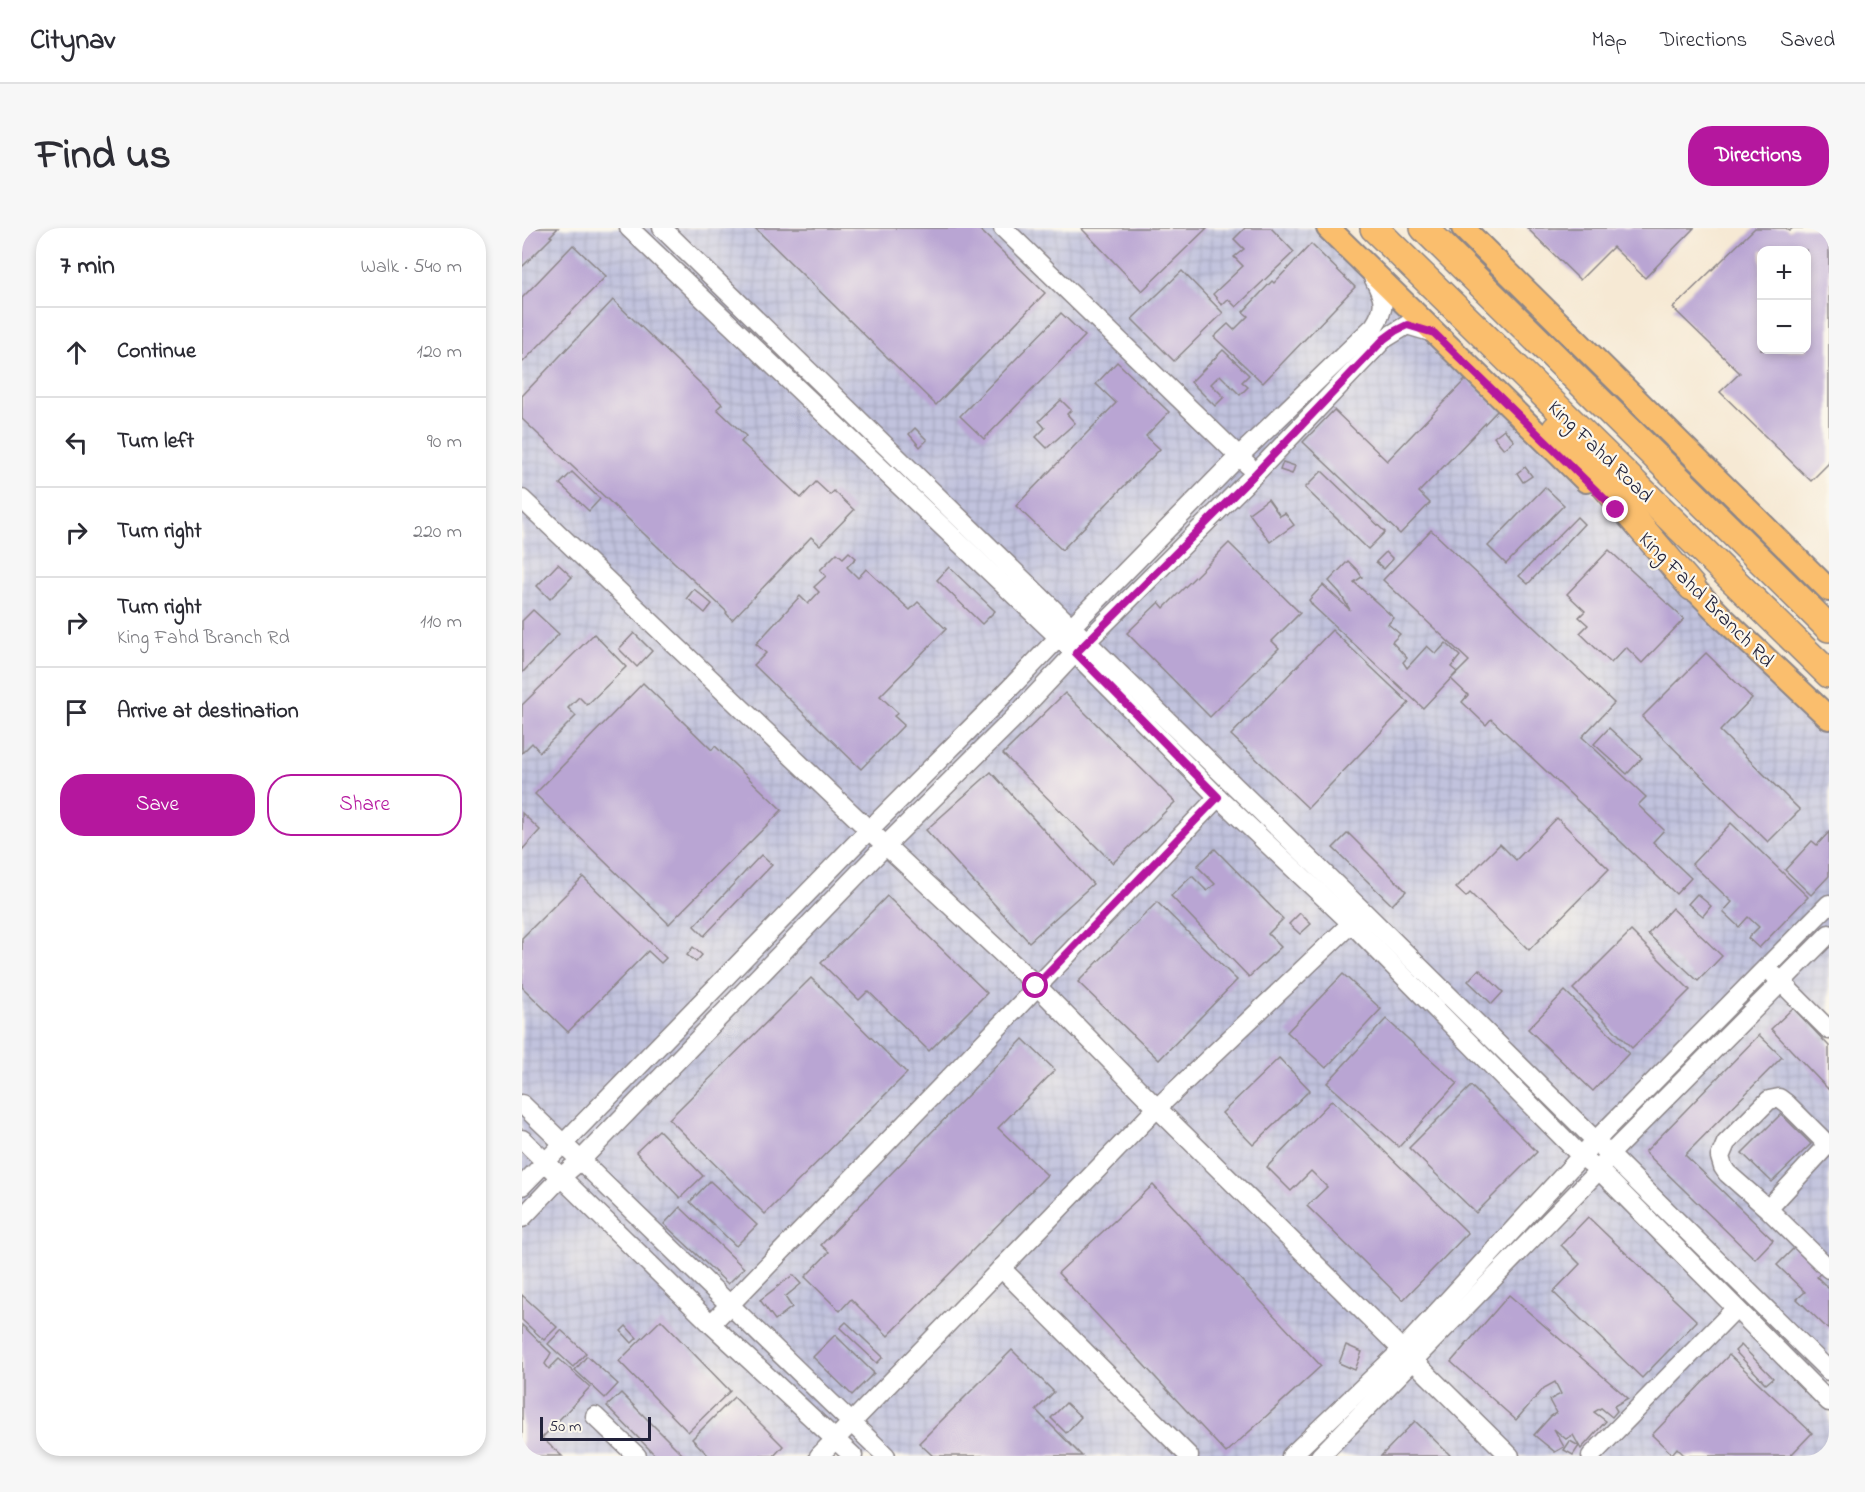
<!DOCTYPE html>
<html lang="en">
<head>
<meta charset="utf-8">
<style>
  :root { --surface:#fff; --page:#f7f7f7; --text:#2b2b33; --muted:#7c7c81; --line:#e1e1e2; --accent:#b5179e }
  body { margin:0; font-family:"Indie Flower",sans-serif; background:var(--page); color:var(--text) }
  .controls { position:absolute; right:18px; top:18px; display:grid; overflow:hidden; border-radius:12px; box-shadow:0 3px 9px #0003 }
  .controls button { width:54px; height:54px; display:grid; place-items:center; padding:0; border:0; border-bottom:2px solid var(--line); background:var(--surface); color:var(--text); font:30px sans-serif }
  .scale { position:absolute; left:18px; bottom:15px; width:111px; box-sizing:border-box; padding-left:6px; border:3px solid #22223b; border-top:0; font-size:16px; line-height:21px; white-space:nowrap; color:#22223b; -webkit-text-stroke:4px #fbf7ec; paint-order:stroke }
  .stop { position:absolute; width:18px; height:18px; margin:-14px; border:4px solid #b5179e; border-radius:50%; background:#fff }
  .stop.end { background:#b5179e; border-color:#fff; box-shadow:0 2px 6px #0008 }
  .list { margin:0; padding:0; list-style:none }
  h2 { display:flex; justify-content:space-between; align-items:center; height:78px; margin:0; padding:0 24px; font-size:26px }
  h2 small { font-size:20px; font-weight:400; color:var(--muted) }
  .list li { display:grid; grid-template-columns:39px 1fr auto; gap:18px; align-items:center; box-sizing:border-box; height:90px; padding:0 24px; border-top:2px solid var(--line) }
  .list b { display:block; font-size:22px; white-space:nowrap }
  .list p { margin:0; font-size:20px; white-space:nowrap; color:var(--muted) }
  .list em { font-size:20px; font-style:normal; color:var(--muted) }
  .actions { display:flex; gap:12px; padding:18px 24px }
  .actions a { flex:1; padding:14px 0; border:2px solid var(--accent); border-radius:24px; text-align:center; font-size:21px; color:var(--accent) }
  .actions .main { background:var(--accent); color:#fff }
  .icon { flex:none; width:33px; height:33px; fill:none; stroke:currentColor; stroke-width:2; stroke-linecap:round; stroke-linejoin:round }
  .map { position:relative; flex:none; width:1307px; height:1228px; overflow:hidden; border-radius:24px }
  header { display:flex; align-items:center; gap:36px; box-sizing:border-box; height:84px; padding:0 30px; background:var(--surface); border-bottom:2px solid var(--line) }
  header strong { font-size:28px }
  nav { display:flex; gap:33px; margin-inline-start:auto; font-size:21px }
  .intro { display:flex; align-items:center; justify-content:space-between; box-sizing:border-box; height:144px; padding:0 36px }
  h1 { margin:0; font-size:42px }
  .button { padding:15px 27px; border-radius:24px; background:var(--accent); color:#fff; font-size:21px; font-weight:700 }
  main { display:flex; gap:36px; padding:0 36px }
  aside { flex:1; background:var(--surface); border-radius:24px; box-shadow:0 3px 9px #0003 }
  .map>svg:first-child { display:block }
  .industrial { fill:url(#industrial-grid) }
  .building { fill:#b9a5d3; fill-rule:evenodd }
  .lines { fill:none; stroke-linecap:round; stroke-linejoin:round }
  .minor-casing { stroke:#8c8688; stroke-width:21 }
  .major-casing { stroke:#8c8688; stroke-width:26 }
  .highway-casing { stroke:#8c8688; stroke-width:30 }
  .minor { stroke:#fff; stroke-width:18 }
  .major { stroke:#fabe6d; stroke-width:22 }
  .highway { stroke:#fabe6d; stroke-width:27 }
  .route { stroke:#b5179e; stroke-width:8 }
  .labels { text-anchor:middle; stroke-width:4.5; stroke-linejoin:round; paint-order:stroke }
  .street-label { font-size:21px; fill:#22223b; stroke:#fbf7ec }
</style>
</head>
<body>
<header>
<strong>Citynav</strong>
<nav><a>Map</a><a>Directions</a><a>Saved</a></nav>
</header>
<div class="intro"><h1>Find us</h1><a class="button">Directions</a></div>
<main>
<aside>
<h2>7 min<small>Walk · 540 m</small></h2>
<ul class="list">
<li><svg class="icon" aria-label="ahead" viewBox="0 0 24 24"><path d="M12 20V5M6 11l6-6 6 6"/></svg><div><b>Continue</b></div><em>120 m</em></li>
<li><svg class="icon" aria-label="left" viewBox="0 0 24 24"><path d="M17 20v-9H6M10 6l-5 5 5 5"/></svg><div><b>Turn left</b></div><em>90 m</em></li>
<li><svg class="icon" aria-label="right" viewBox="0 0 24 24"><path d="M7 20v-9h11M14 6l5 5-5 5"/></svg><div><b>Turn right</b></div><em>220 m</em></li>
<li><svg class="icon" aria-label="right" viewBox="0 0 24 24"><path d="M7 20v-9h11M14 6l5 5-5 5"/></svg><div><b>Turn right</b><p>King Fahd Branch Rd</p></div><em>110 m</em></li>
<li><svg class="icon" aria-label="arrive" viewBox="0 0 24 24"><path d="M6 21V4h12l-3 4 3 4H6"/></svg><div><b>Arrive at destination</b></div></li>
</ul>
<div class="actions"><a class="main">Save</a><a>Share</a></div>
</aside>
<div class="map">
<svg width="1307" height="1228" viewBox="0 0 1307 1228">
  <defs>
    <pattern id="industrial-grid" width="8" height="8" patternUnits="userSpaceOnUse" patternTransform="scale(1.5)"><rect width="8" height="8" fill="#c1c2dd"/><path d="M0 4h8M4 0v8" fill="none" stroke="#a6a6bf"/></pattern>
  </defs>
  <rect width="100%" height="100%" fill="#fbf7ec"/>
  <filter id="ink" filterUnits="userSpaceOnUse"><feTurbulence type="fractalNoise" baseFrequency=".0167" numOctaves="2"/><feDisplacementMap in="SourceGraphic" scale="12" xChannelSelector="R" yChannelSelector="G"/><feConvolveMatrix kernelMatrix="1 2 1 2 8 2 1 2 1" color-interpolation-filters="sRGB"/></filter>
  <filter id="wash" filterUnits="userSpaceOnUse"><feTurbulence type="fractalNoise" baseFrequency=".008" numOctaves="4" result="noise"/><feDisplacementMap in="SourceGraphic" scale="24" xChannelSelector="R" yChannelSelector="G"/><feGaussianBlur stdDeviation="1.35" result="paint"/><feColorMatrix in="noise" values="0 0 0 0 0 0 0 0 0 0 0 0 0 0 0 0 0 1.4 0 .05"/><feComposite in="paint" operator="in"/></filter>
  <g filter="url(#wash)">
    <rect width="100%" height="100%" fill="#f6e9d4"/>
    <path class="industrial" d="M 0,0 L 791,0 L 892,90 L 1307,496 L 1307,1228 L 0,1228 Z"/>
    <g id="blocks">
      <g class="building">
        <path d="M 0,0 L 36,0 L 28,8 L 30,9 L 0,39 Z"/>
        <path d="M 233,0 L 456,0 L 523,65 L 414,177 Z"/>
        <path d="M 562,0 L 685,0 L 620,63 L 560,1 Z"/>
        <path d="M 723,0 L 749,0 L 772,24 L 714,79 L 706,71 L 700,77 L 691,66 L 721,38 L 712,29 L 722,21 L 712,11 Z"/>
        <path d="M 1005,0 L 1172,0 L 1123,50 L 1091,19 L 1058,52 Z"/>
        <path d="M 1233,0 L 1264,0 L 1267,3 L 1271,0 L 1307,0 L 1307,235 L 1289,253 L 1198,164 L 1218,145 L 1151,80 ZM 1239,22 L 1284,22 L 1284,122 L 1239,122 Z"/>
        <path d="M 789,16 L 833,59 L 741,155 L 692,109 L 706,96 L 712,102 L 726,88 L 721,84 L 750,53 L 752,55 Z"/>
        <path d="M 51,17 L 84,48 L 0,135 L 0,70 Z"/>
        <path d="M 660,43 L 701,85 L 652,133 L 610,91 Z"/>
        <path d="M 91,72 L 200,176 L 195,181 L 224,208 L 219,214 L 279,270 L 294,254 L 308,267 L 312,263 L 332,282 L 298,317 L 289,309 L 210,392 L 204,385 L 205,384 L 0,191 L 0,168 Z"/>
        <path d="M 539,85 L 563,108 L 462,211 L 438,188 Z"/>
        <path d="M 701,122 L 727,147 L 720,154 L 726,159 L 718,167 L 698,147 L 689,156 L 702,169 L 693,178 L 669,154 Z"/>
        <path d="M 595,134 L 647,184 L 624,208 L 638,221 L 540,322 L 494,278 L 594,175 L 574,156 Z"/>
        <path d="M 944,151 L 976,182 L 897,264 L 908,275 L 878,306 L 781,214 L 812,182 L 865,233 Z"/>
        <path d="M 539,172 L 549,182 L 545,186 L 553,195 L 525,220 L 514,209 L 523,200 L 517,193 Z"/>
        <path d="M 393,200 L 405,212 L 398,219 L 387,206 Z"/>
        <path d="M 982,201 L 992,213 L 982,221 L 972,209 Z"/>
        <path d="M 761,234 L 773,238 L 770,246 L 758,242 Z"/>
        <path d="M 1003,239 L 1010,248 L 1001,254 L 995,245 Z"/>
        <path d="M 800,243 L 863,304 L 846,321 L 783,260 Z"/>
        <path d="M 50,244 L 78,271 L 67,283 L 38,256 Z"/>
        <path d="M 1023,259 L 1042,277 L 984,336 L 966,318 Z"/>
        <path d="M 746,271 L 758,288 L 763,285 L 772,297 L 748,314 L 727,285 Z"/>
        <path d="M 1055,289 L 1062,296 L 1006,356 L 997,348 Z"/>
        <path d="M 909,302 L 1092,475 L 1060,509 L 1124,569 L 1116,577 L 1142,602 L 1131,614 L 1169,650 L 1154,666 L 969,491 L 964,497 L 940,474 L 946,467 L 929,451 L 947,433 L 861,352 Z"/>
        <path d="M 707,315 L 778,385 L 750,413 L 757,420 L 688,489 L 605,405 L 637,374 L 642,380 Z"/>
        <path d="M 1087,322 L 1162,391 L 1120,435 L 1104,419 L 1089,435 L 1058,405 L 1066,397 L 1057,389 L 1063,383 L 1045,366 Z"/>
        <path d="M 327,324 L 334,330 L 325,339 L 336,350 L 344,341 L 388,382 L 396,374 L 424,401 L 358,468 L 376,485 L 372,488 L 382,497 L 339,541 L 232,437 L 244,425 L 234,416 L 278,368 L 286,376 L 297,364 L 292,359 L 304,348 L 298,342 L 315,325 L 321,330 Z"/>
        <path d="M 864,324 L 871,331 L 862,341 L 854,334 Z"/>
        <path d="M 826,333 L 836,343 L 840,349 L 832,354 L 872,390 L 866,396 L 878,406 L 870,414 L 885,430 L 881,434 L 885,440 L 905,418 L 914,426 L 924,415 L 938,428 L 929,439 L 935,444 L 901,480 L 791,378 L 787,372 L 801,357 L 828,382 L 818,365 L 807,353 Z"/>
        <path d="M 36,336 L 50,349 L 28,371 L 15,358 Z"/>
        <path d="M 427,339 L 473,383 L 460,396 L 415,352 Z"/>
        <path d="M 172,361 L 190,376 L 183,385 L 165,370 Z"/>
        <path d="M 11,382 L 37,406 L 0,445 L 0,393 Z"/>
        <path d="M 810,402 L 887,475 L 786,580 L 709,507 Z"/>
        <path d="M 112,405 L 130,423 L 115,439 L 97,421 Z"/>
        <path d="M 72,406 L 104,439 L 65,477 L 57,469 L 46,480 L 54,488 L 18,524 L 10,515 L 0,525 L 0,477 Z"/>
        <path d="M 1184,425 L 1230,470 L 1198,503 L 1278,582 L 1246,614 L 1120,489 Z"/>
        <path d="M 121,455 L 190,522 L 193,518 L 260,582 L 147,696 L 13,566 Z"/>
        <path d="M 543,465 L 653,574 L 591,635 L 481,526 Z"/>
        <path d="M 1087,500 L 1120,530 L 1105,546 L 1072,516 Z"/>
        <path d="M 469,544 L 571,656 L 507,714 L 404,602 Z"/>
        <path d="M 0,585 L 18,602 L 0,622 Z"/>
        <path d="M 1035,590 L 1087,641 L 1007,722 L 948,665 L 944,669 L 934,660 L 978,616 L 994,632 Z"/>
        <path d="M 1209,595 L 1286,669 L 1237,720 L 1226,710 L 1237,699 L 1226,689 L 1217,699 L 1201,684 L 1210,674 L 1170,636 Z"/>
        <path d="M 1307,604 L 1307,648 L 1289,667 L 1263,642 L 1290,613 L 1295,617 Z"/>
        <path d="M 826,605 L 884,663 L 870,677 L 811,620 Z"/>
        <path d="M 693,621 L 761,691 L 746,706 L 759,719 L 727,749 L 649,668 L 670,648 L 685,663 L 693,656 L 675,638 Z"/>
        <path d="M 239,627 L 250,637 L 182,708 L 172,698 Z"/>
        <path d="M 61,649 L 144,730 L 139,735 L 126,723 L 46,804 L 0,759 L 0,710 Z"/>
        <path d="M 1175,666 L 1189,678 L 1181,688 L 1166,676 Z"/>
        <path d="M 365,668 L 465,765 L 407,823 L 346,763 L 337,772 L 299,735 Z"/>
        <path d="M 635,674 L 715,752 L 637,832 L 556,754 Z"/>
        <path d="M 1150,680 L 1200,728 L 1176,753 L 1126,706 Z"/>
        <path d="M 778,685 L 789,696 L 778,706 L 767,696 Z"/>
        <path d="M 1109,703 L 1168,762 L 1110,820 L 1051,761 Z"/>
        <path d="M 171,719 L 180,727 L 174,734 L 165,727 Z"/>
        <path d="M 957,741 L 981,764 L 970,776 L 946,753 Z"/>
        <path d="M 821,746 L 859,781 L 804,840 L 765,804 Z"/>
        <path d="M 289,750 L 385,845 L 243,986 L 147,891 Z"/>
        <path d="M 1043,763 L 1107,825 L 1071,863 L 1006,801 Z"/>
        <path d="M 1271,780 L 1307,818 L 1307,862 L 1249,801 Z"/>
        <path d="M 864,791 L 935,855 L 877,919 L 805,855 Z"/>
        <path d="M 1237,807 L 1260,829 L 1163,927 L 1251,1012 L 1233,1031 L 1123,924 Z"/>
        <path d="M 501,811 L 533,842 L 476,900 L 525,947 L 366,1108 L 329,1071 L 318,1083 L 283,1049 L 307,1024 L 299,1017 Z"/>
        <path d="M 757,830 L 788,862 L 731,917 L 700,885 Z"/>
        <path d="M 949,858 L 1015,924 L 954,985 L 887,920 Z"/>
        <path d="M 810,872 L 946,1005 L 881,1072 L 785,978 L 805,959 L 789,943 L 769,963 L 745,939 Z"/>
        <path d="M 1259,886 L 1289,916 L 1250,954 L 1220,925 Z"/>
        <path d="M 137,902 L 181,948 L 158,970 L 114,924 Z"/>
        <path d="M 188,953 L 235,997 L 214,1018 L 168,974 Z"/>
        <path d="M 631,957 L 799,1138 L 704,1225 L 536,1045 Z"/>
        <path d="M 158,979 L 222,1040 L 206,1056 L 142,996 Z"/>
        <path d="M 1066,989 L 1175,1093 L 1120,1150 L 1031,1064 L 1058,1036 L 1039,1017 Z"/>
        <path d="M 1275,1017 L 1301,1042 L 1295,1049 L 1307,1061 L 1307,1102 L 1275,1071 L 1283,1064 L 1255,1037 Z"/>
        <path d="M 271,1047 L 279,1056 L 263,1069 L 270,1079 L 253,1092 L 238,1072 Z"/>
        <path d="M 0,1067 L 35,1099 L 22,1112 L 0,1092 Z"/>
        <path d="M 987,1067 L 1106,1170 L 1092,1178 L 1095,1183 L 1090,1189 L 1079,1180 L 1072,1184 L 1084,1193 L 1059,1221 L 1051,1207 L 1044,1211 L 1032,1201 L 1042,1219 L 1033,1224 L 1012,1207 L 1029,1188 L 1034,1185 L 1027,1172 L 1039,1166 L 1033,1154 L 1022,1160 L 994,1192 L 929,1134 Z"/>
        <path d="M 139,1092 L 208,1163 L 166,1204 L 97,1133 Z"/>
        <path d="M 324,1094 L 361,1129 L 355,1135 L 318,1100 Z"/>
        <path d="M 0,1097 L 29,1125 L 23,1136 L 27,1141 L 37,1131 L 68,1159 L 20,1210 L 40,1228 L 0,1228 Z"/>
        <path d="M 104,1098 L 115,1110 L 110,1115 L 99,1103 Z"/>
        <path d="M 39,1102 L 64,1125 L 51,1139 L 26,1116 Z"/>
        <path d="M 313,1107 L 352,1145 L 330,1167 L 291,1129 Z"/>
        <path d="M 824,1117 L 840,1124 L 833,1142 L 817,1135 Z"/>
        <path d="M 1219,1117 L 1251,1150 L 1244,1156 L 1213,1123 Z"/>
        <path d="M 490,1122 L 532,1164 L 514,1182 L 560,1228 L 411,1228 L 397,1215 Z"/>
        <path d="M 1207,1127 L 1290,1205 L 1268,1228 L 1163,1228 L 1155,1220 L 1150,1226 L 1130,1207 Z"/>
        <path d="M 65,1128 L 96,1156 L 83,1170 L 53,1142 Z"/>
        <path d="M 99,1165 L 162,1228 L 134,1228 L 85,1178 Z"/>
        <path d="M 212,1169 L 261,1218 L 252,1228 L 187,1228 L 170,1211 Z"/>
        <path d="M 544,1175 L 559,1189 L 544,1205 L 529,1190 Z"/>
        <path d="M 893,1193 L 929,1228 L 859,1228 Z"/>
        <path d="M 1048,1213 L 1057,1218 L 1051,1227 L 1042,1222 Z"/>
      </g>
    </g>
  </g>
  <g filter="url(#ink)">
    <use href="#blocks" fill-opacity="0" stroke="#8c8688" stroke-width="1.5"/>
    <g class="lines">
      <defs>
        <g id="minor">
          <path d="M 107,0 L 553,425 L 696,569 L 829,695 L 1059,928 L 1077,942 L 1307,1174"/>
          <path d="M 140,0 L 842,684 L 1307,1143"/>
          <path d="M 481,0 L 726,237"/>
          <path d="M 0,271 L 347,602 L 515,758 L 635,880 L 988,1228"/>
          <path d="M 1252,747 L 1307,802"/>
          <path d="M 0,876 L 364,1228"/>
          <path d="M 0,911 L 189,1096 L 331,1228"/>
          <path d="M 1306,917 L 1265,876 L 1257,870 L 1247,872 L 1204,915 L 1198,929 L 1201,939 L 1205,945 L 1246,981 L 1307,1041"/>
          <path d="M 0,958 L 347,602 L 468,481 L 537,409 L 549,399 L 717,228 L 852,98 C 866,77 861,69 851,49"/>
          <path d="M 1246,981 L 1307,915"/>
          <path d="M 0,990 L 39,949 L 59,932 L 364,617 L 491,491 L 553,425 L 734,245 L 862,111 L 885,97 L 912,105"/>
          <path d="M 479,1040 L 667,1228"/>
          <path d="M 189,1096 L 467,809 L 696,569"/>
          <path d="M 73,1188 L 115,1228"/>
          <path d="M 297,1228 L 635,880 L 836,689"/>
          <path d="M 769,1228 L 881,1121 L 1074,912 L 1307,676"/>
          <path d="M 798,1228 L 1077,942 L 1088,926 L 1307,706"/>
          <path d="M 1069,1228 L 1213,1081"/>
        </g>
        <g id="major">
          <path d="M 806,0 L 1064,253"/>
          <path d="M 941,0 L 1307,362"/>
          <path d="M 1158,346 L 1203,392 L 1307,490"/>
        </g>
        <g id="highway">
          <path d="M 852,0 L 1307,446"/>
          <path d="M 902,0 L 1307,400"/>
          <path d="M 1034,201 L 1170,359"/>
        </g>
      </defs>
      <use href="#minor" class="minor-casing"/>
      <use href="#major" class="major-casing"/>
      <use href="#highway" class="highway-casing"/>
      <use href="#minor" class="minor"/>
      <use href="#major" class="major"/>
      <use href="#highway" class="highway"/>
    </g>
  </g>
  <g class="lines" filter="url(#ink)">
    <path class="route" d="M 514,758 L 696,569 L 554,425 L 734,245 L 862,111 L 873,103 L 885,97 L 912,105 L 1094,282"/>
  </g>
  <g class="labels">
    <g class="street-label">
      <text transform="translate(1079 223) rotate(44)" y="7">King Fahd Road</text>
      <text transform="translate(1185 371) rotate(45)" y="7">King Fahd Branch Rd</text>
    </g>
  </g>
</svg>
<div class="controls">
<button>+</button>
<button>−</button>
</div>
<div class="scale">50 m</div>
<div class="stop" style="left:514px;top:758px"></div>
<div class="stop end" style="left:1094px;top:282px"></div>
</div>
</main>
</body>
</html>
